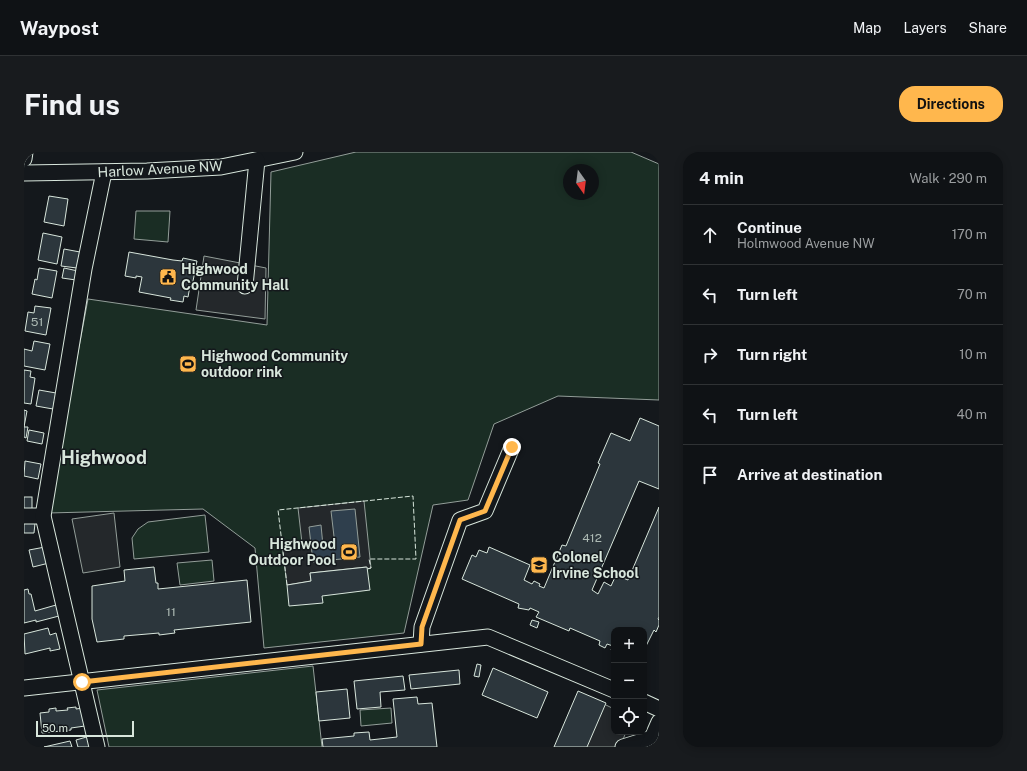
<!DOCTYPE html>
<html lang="en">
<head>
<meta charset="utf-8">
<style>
  :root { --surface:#0f1215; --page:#181b1e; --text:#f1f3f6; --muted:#9b9ea0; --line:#2f3234; --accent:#ffb74d }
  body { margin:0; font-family:"Public Sans",sans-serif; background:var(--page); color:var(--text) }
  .controls { position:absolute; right:12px; bottom:12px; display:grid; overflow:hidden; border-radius:8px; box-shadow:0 2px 10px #0003 }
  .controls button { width:36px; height:36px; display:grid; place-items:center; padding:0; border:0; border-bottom:1px solid var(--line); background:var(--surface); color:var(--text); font:20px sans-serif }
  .compass { position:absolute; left:539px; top:12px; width:36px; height:36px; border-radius:50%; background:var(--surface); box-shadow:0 2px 10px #0003; rotate:166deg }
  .scale { position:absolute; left:12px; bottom:10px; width:98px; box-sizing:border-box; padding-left:4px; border:2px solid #d8e6dc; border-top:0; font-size:11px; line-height:14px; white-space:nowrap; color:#d8e6dc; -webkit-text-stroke:3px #14181c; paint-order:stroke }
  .stop { position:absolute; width:12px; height:12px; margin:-9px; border:3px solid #ffb74d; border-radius:50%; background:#fff }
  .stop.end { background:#ffb74d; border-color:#fff; box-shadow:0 1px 4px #0008 }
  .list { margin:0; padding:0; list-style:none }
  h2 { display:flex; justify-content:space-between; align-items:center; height:52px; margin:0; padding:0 16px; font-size:17px }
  h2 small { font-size:13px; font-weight:400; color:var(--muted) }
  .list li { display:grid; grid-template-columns:26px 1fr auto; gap:12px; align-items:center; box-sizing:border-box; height:60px; padding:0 16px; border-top:1px solid var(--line) }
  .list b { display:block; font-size:15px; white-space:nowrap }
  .list p { margin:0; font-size:13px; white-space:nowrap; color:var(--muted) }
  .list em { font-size:13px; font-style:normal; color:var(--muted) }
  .icon { flex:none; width:22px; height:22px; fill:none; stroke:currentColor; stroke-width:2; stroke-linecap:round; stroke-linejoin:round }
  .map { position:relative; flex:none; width:635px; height:595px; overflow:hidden; border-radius:16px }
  header { display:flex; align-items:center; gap:24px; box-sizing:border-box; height:56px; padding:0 20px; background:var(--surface); border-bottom:1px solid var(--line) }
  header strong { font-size:19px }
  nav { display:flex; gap:22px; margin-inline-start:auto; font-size:14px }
  .intro { display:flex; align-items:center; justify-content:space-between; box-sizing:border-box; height:96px; padding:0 24px }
  h1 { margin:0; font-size:28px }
  .button { padding:10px 18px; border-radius:16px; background:var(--accent); color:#111; font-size:14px; font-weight:700 }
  main { display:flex; gap:24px; padding:0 24px }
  aside { flex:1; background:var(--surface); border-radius:16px; box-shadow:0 2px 10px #0003 }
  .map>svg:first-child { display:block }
  .green { fill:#1a2d24; stroke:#939e99; fill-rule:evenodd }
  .parking { fill:#24282b; stroke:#939e99 }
  .water { fill:#2f3f4d; stroke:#939e99 }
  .building { fill:#2c363c; stroke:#d8e6dc }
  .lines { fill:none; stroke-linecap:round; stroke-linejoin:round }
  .minor-casing { stroke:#d8e6dc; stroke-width:17 }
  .minor { stroke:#14181c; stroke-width:15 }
  .fence { stroke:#d8e6dc; stroke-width:1; stroke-dasharray:5 2; stroke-linecap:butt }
  .route { stroke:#ffb74d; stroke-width:5 }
  .labels { text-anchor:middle; stroke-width:3; stroke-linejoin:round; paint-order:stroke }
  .number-label { font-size:12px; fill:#adbab4 }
  .street-label { font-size:14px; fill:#d8e6dc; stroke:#14181c }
  .poi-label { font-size:14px; font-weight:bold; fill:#d8e6dc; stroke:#14181c; text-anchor:start }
  .district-label { font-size:18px; font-weight:bold; fill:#d8e6dc; stroke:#14181c }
</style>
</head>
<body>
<header>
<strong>Waypost</strong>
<nav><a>Map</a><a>Layers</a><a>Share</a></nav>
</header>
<div class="intro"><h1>Find us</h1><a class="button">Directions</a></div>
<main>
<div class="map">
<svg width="635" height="595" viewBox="0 0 635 595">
  <rect width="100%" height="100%" fill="#14181c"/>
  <g class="green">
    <path d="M 332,0 L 607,0 L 635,12 L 635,248 L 534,244 L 470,272 L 444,348 L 409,353 L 380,481 L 240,496 L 231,396 L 179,357 L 24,361 L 64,147 L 243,173 L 247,20 ZM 545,18 L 569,18 L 569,42 L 545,42 Z"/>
    <path d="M 112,59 L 146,59 L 144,90 L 110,87 Z"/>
    <path d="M 181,363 L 185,400 L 110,407 L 108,386 L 114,377 L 124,370 Z"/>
    <path d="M 188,408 L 190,429 L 156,433 L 153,411 Z"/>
    <path d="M 289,514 L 298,595 L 85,595 L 73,538 Z"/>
    <path d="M 367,556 L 368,571 L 337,574 L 336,558 Z"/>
  </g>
  <g class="parking">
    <path d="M 180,104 L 242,116 L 241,167 L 172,158 Z"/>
    <path d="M 340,349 L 347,416 L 343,417 L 342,415 L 286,421 L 287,429 L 263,433 L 258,393 L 278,391 L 274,356 Z"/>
    <path d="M 90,361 L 96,415 L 59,421 L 48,367 Z"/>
    <path d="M 578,551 L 590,557 L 590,580 L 602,580 L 596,595 L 560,595 Z"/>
  </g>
  <path class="water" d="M 331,357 L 336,405 L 289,410 L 285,375 L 297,373 L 299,394 L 311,393 L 307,359 Z"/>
  <g class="building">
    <path d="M 25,44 L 44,47 L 40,74 L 20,70 Z"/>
    <path d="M 19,81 L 38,85 L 33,112 L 14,108 Z"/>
    <path d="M 40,97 L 56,100 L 53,116 L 37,114 Z"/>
    <path d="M 105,100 L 149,108 L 158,109 L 159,106 L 173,109 L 168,134 L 166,134 L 164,145 L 160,144 L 159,150 L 146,148 L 147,146 L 115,140 L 118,125 L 112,124 L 112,126 L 101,124 Z"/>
    <path d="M 15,116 L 33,119 L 28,146 L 8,142 L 11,127 L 13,128 Z"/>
    <path d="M 40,116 L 54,119 L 52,128 L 38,126 Z"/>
    <path d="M 11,154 L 27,156 L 22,183 L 1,179 L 4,160 L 10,161 Z"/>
    <path d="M 10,189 L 26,192 L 21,218 L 0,214 L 0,197 L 8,199 Z"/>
    <path d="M 0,218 L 7,219 L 6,225 L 11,226 L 7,252 L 0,251 Z"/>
    <path d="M 15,238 L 32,241 L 29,257 L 12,254 Z"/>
    <path d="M 0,258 L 3,259 L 0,275 L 4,275 L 2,286 L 0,285 Z"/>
    <path d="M 616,266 L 635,274 L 635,337 L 615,329 L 568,438 L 574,442 L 580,430 L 587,434 L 592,423 L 604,428 L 635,355 L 635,465 L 634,467 L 635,468 L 635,473 L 632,480 L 630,478 L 620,498 L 620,478 L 590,478 L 590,499 L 587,498 L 589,494 L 583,492 L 581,496 L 575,493 L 576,489 L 546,476 L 545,479 L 512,465 L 515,460 L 506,456 L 505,458 L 494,456 L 495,452 L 438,427 L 448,403 L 452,405 L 455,398 L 463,401 L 465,395 L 506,413 L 500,428 L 508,432 L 510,429 L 516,432 L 515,434 L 520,436 L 538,393 L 542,394 L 576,312 L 574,311 L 587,281 L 606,289 Z"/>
    <path d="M 5,278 L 20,281 L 18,292 L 3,289 Z"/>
    <path d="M 1,309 L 17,312 L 14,327 L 0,324 Z"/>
    <rect x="0" y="345" width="8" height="12"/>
    <path d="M 0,371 L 11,371 L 10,381 L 0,381 Z"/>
    <path d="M 21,395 L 25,411 L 9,415 L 5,398 Z"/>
    <path d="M 130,415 L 132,431 L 134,431 L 134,437 L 223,428 L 227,470 L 150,478 L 151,481 L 135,483 L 135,481 L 100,484 L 100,487 L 73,490 L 68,467 L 68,434 L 101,429 L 100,418 Z"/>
    <path d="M 343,415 L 346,438 L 298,444 L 299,451 L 265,454 L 263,433 L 287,429 L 286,421 Z"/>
    <path d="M 4,437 L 5,442 L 7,442 L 11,459 L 32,453 L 35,464 L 12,470 L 12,468 L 0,471 L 0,438 Z"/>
    <path d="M 508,468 L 515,470 L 513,476 L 506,473 Z"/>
    <path d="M 24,476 L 26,483 L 32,481 L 36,497 L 26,499 L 26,496 L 1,502 L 0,482 Z"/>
    <path d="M 453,512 L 457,513 L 455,525 L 450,524 Z"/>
    <path d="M 469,516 L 524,540 L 513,566 L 458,543 Z"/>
    <path d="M 435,518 L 436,532 L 387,537 L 385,523 Z"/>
    <path d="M 379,524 L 381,538 L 356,540 L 357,555 L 333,557 L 330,529 Z"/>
    <path d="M 323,537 L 326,566 L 295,569 L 292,540 Z"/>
    <path d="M 554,539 L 582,551 L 563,595 L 530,595 Z"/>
    <path d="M 393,545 L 394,552 L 408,551 L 413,595 L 299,595 L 298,587 L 330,584 L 330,581 L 345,580 L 346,588 L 373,585 L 369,547 Z"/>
    <path d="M 52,555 L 52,557 L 59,556 L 61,574 L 47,576 L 47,578 L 18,581 L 16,561 L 25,560 L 25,557 L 32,556 L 32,559 L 44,558 L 43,556 Z"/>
    <path d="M 66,584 L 69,595 L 54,595 L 52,588 Z"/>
    <path d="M 46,589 L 48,595 L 20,595 Z"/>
  </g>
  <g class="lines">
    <defs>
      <g id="minor">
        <path d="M 0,7 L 1,0"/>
        <path d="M 0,21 L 123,19 L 197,15 L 271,0"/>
        <path d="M 221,134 L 233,8"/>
        <path d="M 0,364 L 19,364"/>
        <path d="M 397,492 L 398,475 L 436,368 L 461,359 L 488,295"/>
        <path d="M 0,536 L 464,485 L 590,538"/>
        <path d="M 620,550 L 635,557"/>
        <path d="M 73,595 L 19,364 L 60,117 L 80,20"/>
        <path d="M 599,595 L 628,586"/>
        <path d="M 624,595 L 635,570"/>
      </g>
    </defs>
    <use href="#minor" class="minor-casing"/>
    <use href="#minor" class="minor"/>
    <path class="fence" d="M 263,433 L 254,358 L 389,344 L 392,407 L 345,407 L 347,416 L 343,417"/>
  </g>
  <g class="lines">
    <path class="route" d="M 58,530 L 397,492 L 398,475 L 436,368 L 461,359 L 488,295"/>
  </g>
  <defs>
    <symbol id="civic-square" viewBox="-11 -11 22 22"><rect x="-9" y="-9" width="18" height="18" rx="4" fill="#ffb74d" stroke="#14181c"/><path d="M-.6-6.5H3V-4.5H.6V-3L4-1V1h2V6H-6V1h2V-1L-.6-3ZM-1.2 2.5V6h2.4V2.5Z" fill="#111"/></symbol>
    <symbol id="stadium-square" viewBox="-11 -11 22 22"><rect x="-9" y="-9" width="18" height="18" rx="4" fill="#ffb74d" stroke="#14181c"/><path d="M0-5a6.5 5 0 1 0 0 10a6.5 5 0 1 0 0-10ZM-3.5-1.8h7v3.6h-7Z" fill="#111"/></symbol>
    <symbol id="school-square" viewBox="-11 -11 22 22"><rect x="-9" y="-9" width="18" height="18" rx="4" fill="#ffb74d" stroke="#14181c"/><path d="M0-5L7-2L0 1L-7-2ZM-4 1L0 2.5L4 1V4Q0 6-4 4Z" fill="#111"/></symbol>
  </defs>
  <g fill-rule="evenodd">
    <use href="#civic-square" x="134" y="115" width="20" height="20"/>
    <use href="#stadium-square" x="154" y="202" width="20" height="20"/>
    <use href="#stadium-square" x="315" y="390" width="20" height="20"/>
    <use href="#school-square" x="505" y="403" width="20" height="20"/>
  </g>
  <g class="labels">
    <g class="number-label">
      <text x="13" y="174">51</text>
      <text x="568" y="390">412</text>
      <text x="147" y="464">11</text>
    </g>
    <g class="street-label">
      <text transform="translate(136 17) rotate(-3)" y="5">Harlow Avenue NW</text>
    </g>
    <g class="poi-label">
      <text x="157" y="122">Highwood<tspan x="157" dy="16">Community Hall</tspan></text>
      <text x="177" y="209">Highwood Community<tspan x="177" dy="16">outdoor rink</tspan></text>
      <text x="312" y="397" text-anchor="end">Highwood<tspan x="312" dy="16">Outdoor Pool</tspan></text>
      <text x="528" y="410">Colonel<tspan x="528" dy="16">Irvine School</tspan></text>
    </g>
    <g class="district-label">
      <text x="80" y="312">Highwood</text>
    </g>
  </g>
</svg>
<div class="controls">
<button>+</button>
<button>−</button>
<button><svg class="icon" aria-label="locate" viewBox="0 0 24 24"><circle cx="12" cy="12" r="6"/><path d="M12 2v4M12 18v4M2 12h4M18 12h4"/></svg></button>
</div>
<svg class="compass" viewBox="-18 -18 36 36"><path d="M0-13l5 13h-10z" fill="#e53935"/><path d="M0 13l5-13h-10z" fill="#9b9ea0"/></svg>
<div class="scale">50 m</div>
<div class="stop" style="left:58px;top:530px"></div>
<div class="stop end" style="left:488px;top:295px"></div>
</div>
<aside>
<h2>4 min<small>Walk · 290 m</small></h2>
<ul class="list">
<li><svg class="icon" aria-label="ahead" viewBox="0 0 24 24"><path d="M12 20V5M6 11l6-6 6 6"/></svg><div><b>Continue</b><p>Holmwood Avenue NW</p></div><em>170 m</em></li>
<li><svg class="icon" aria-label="left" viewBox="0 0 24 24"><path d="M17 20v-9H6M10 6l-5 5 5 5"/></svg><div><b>Turn left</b></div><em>70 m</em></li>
<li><svg class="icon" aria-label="right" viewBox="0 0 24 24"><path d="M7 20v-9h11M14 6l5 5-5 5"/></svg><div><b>Turn right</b></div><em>10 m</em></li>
<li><svg class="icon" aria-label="left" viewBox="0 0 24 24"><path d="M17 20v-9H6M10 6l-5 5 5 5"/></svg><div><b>Turn left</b></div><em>40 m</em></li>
<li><svg class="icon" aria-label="arrive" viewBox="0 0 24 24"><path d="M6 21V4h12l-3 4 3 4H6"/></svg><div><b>Arrive at destination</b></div></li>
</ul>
</aside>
</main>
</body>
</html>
